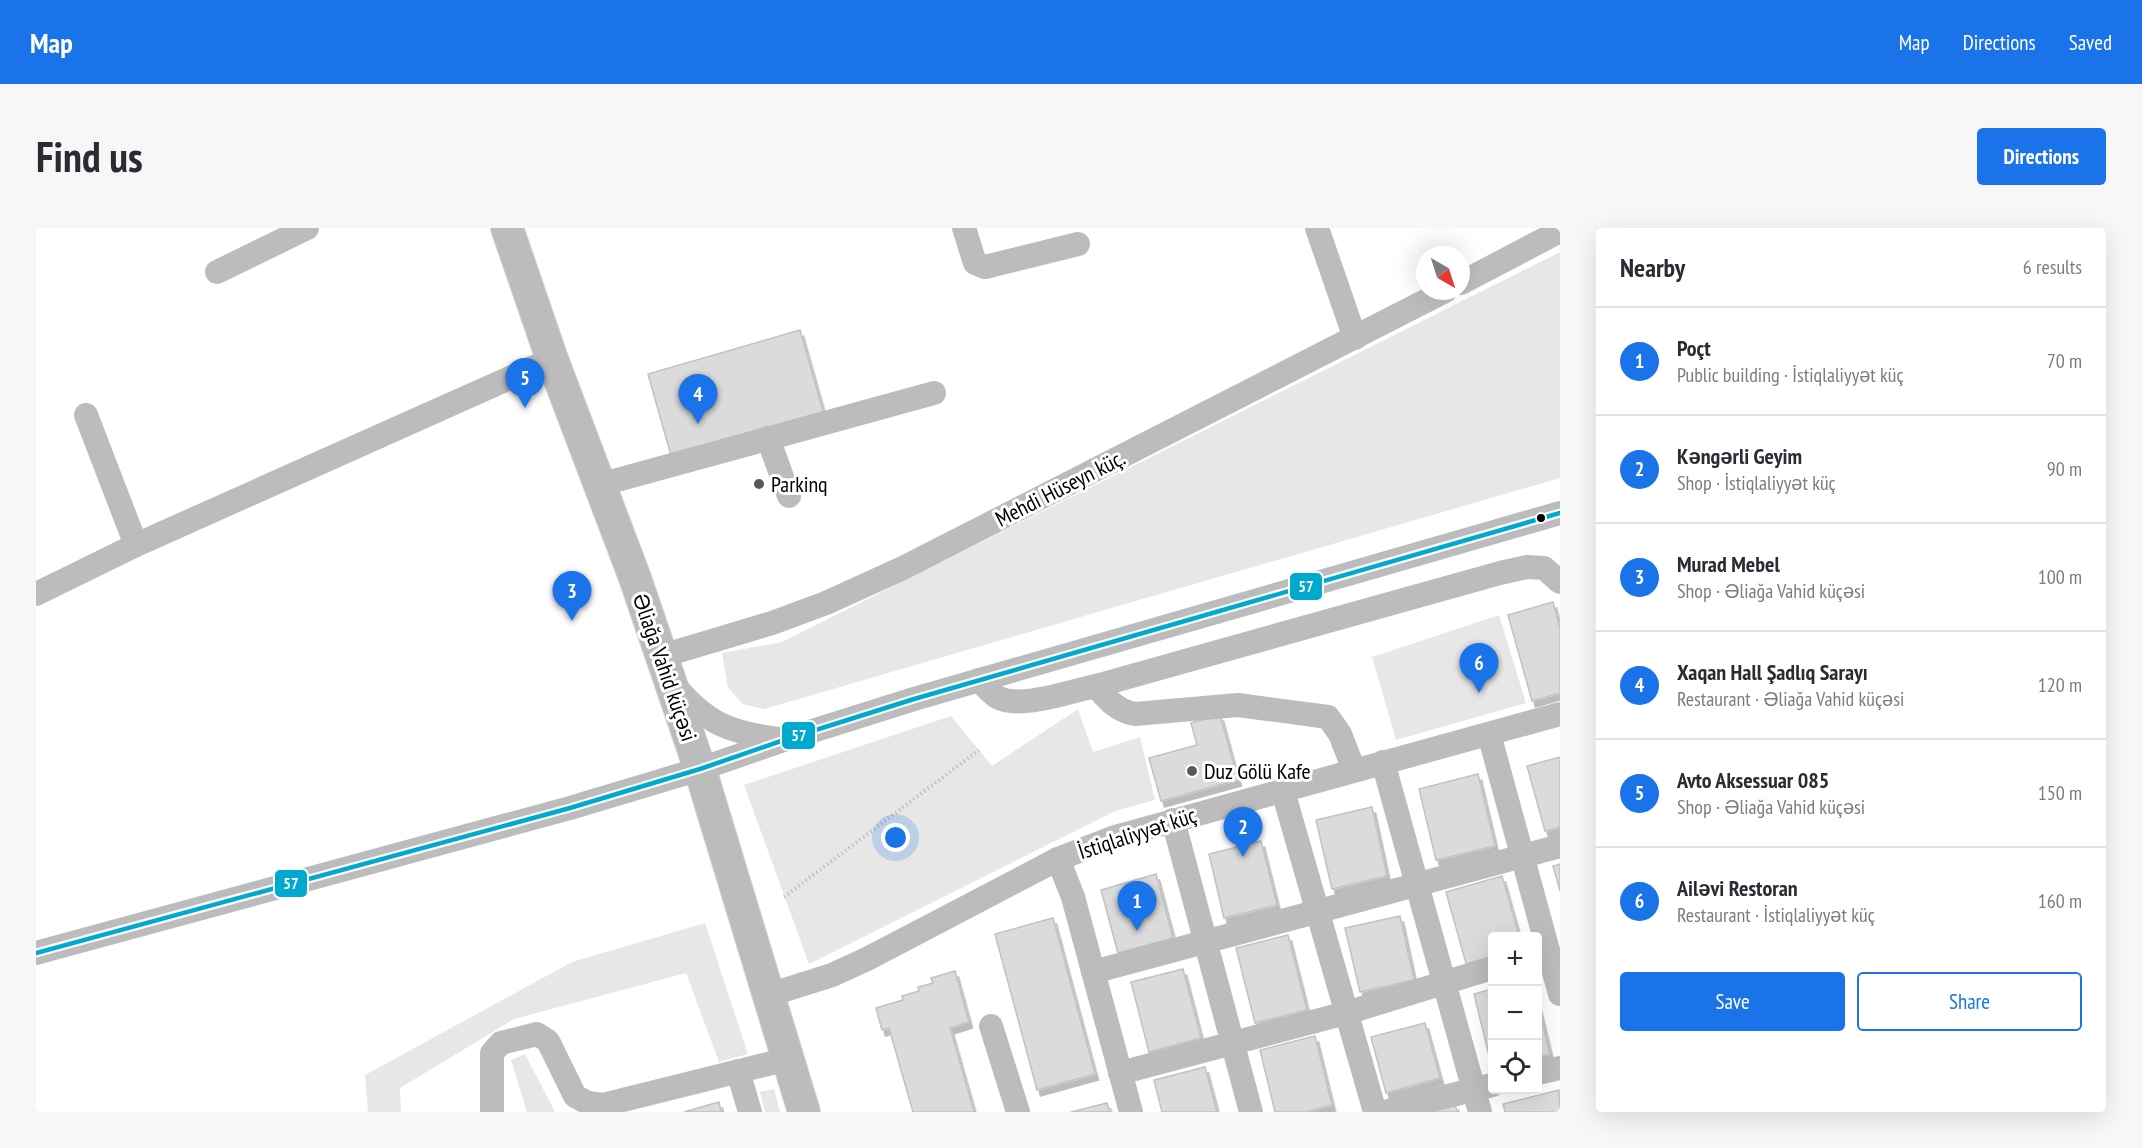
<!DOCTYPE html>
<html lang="en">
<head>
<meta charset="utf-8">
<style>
  :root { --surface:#fff; --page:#f7f7f7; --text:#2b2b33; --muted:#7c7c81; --line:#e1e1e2; --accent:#1a73e8 }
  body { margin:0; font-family:"PT Sans Narrow",sans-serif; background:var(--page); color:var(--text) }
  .controls { position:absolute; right:18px; bottom:18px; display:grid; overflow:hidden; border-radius:6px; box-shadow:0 6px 24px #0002 }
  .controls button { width:54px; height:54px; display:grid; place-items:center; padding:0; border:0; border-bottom:2px solid var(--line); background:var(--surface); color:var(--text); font:30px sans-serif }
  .compass { position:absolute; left:1380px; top:18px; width:54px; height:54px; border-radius:50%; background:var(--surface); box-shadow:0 6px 24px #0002; rotate:141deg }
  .you { position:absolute; left:860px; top:610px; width:21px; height:21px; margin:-15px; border:4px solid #fff; border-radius:50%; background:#1a73e8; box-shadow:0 0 0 9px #1a73e833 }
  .badge { display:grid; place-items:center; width:39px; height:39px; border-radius:50%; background:var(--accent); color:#fff; font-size:20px; font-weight:700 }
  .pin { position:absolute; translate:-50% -50px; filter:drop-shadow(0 2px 3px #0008) }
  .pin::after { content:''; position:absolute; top:32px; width:21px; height:18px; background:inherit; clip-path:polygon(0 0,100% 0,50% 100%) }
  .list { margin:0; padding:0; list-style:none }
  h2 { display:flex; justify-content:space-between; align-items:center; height:78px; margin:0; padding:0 24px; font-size:26px }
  h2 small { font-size:20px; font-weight:400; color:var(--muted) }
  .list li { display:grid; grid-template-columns:39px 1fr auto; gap:18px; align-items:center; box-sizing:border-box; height:108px; padding:0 24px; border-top:2px solid var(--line) }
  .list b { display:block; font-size:22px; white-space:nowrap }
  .list p { margin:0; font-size:20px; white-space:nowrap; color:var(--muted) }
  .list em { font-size:20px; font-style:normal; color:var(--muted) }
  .actions { display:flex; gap:12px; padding:18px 24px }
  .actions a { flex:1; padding:14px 0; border:2px solid var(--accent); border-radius:6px; text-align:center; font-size:21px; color:var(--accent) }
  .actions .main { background:var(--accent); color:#fff }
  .icon { flex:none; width:33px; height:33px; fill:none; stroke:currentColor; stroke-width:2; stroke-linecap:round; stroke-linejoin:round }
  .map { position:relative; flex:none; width:1524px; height:884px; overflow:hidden; border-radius:6px }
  header { display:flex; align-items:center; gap:36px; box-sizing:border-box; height:84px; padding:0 30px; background:var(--accent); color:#fff }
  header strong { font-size:28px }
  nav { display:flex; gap:33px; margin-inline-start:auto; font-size:21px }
  .intro { display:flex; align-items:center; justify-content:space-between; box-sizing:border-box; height:144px; padding:0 36px }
  h1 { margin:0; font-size:42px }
  .button { padding:15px 27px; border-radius:6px; background:var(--accent); color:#fff; font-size:21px; font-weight:700 }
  main { display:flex; gap:36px; padding:0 36px }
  aside { flex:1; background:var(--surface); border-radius:6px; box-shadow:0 6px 24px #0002 }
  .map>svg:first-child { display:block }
  .green { fill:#e7e7e7 }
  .building { fill:#dbdbdb; stroke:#c2c2c2; stroke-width:1.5; filter:url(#shadow) }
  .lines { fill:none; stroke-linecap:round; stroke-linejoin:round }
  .major-casing { stroke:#dbdbdb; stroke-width:34 }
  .path { stroke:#c2c2c2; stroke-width:4; stroke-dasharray:1.5 3; stroke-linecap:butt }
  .minor { stroke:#bcbcbc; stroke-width:24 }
  .major { stroke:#bcbcbc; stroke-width:32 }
  .bus-1-casing { stroke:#fff; stroke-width:9 }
  .bus-1 { stroke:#00a9ce; stroke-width:4.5 }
  .poi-dot { fill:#595959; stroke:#fff; stroke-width:2 }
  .bus-dot { fill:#000; stroke:#fff; stroke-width:2 }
  .labels { text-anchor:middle; stroke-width:6; stroke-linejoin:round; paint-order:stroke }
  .poi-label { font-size:22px; fill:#000; stroke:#fff; text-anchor:start }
  .street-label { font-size:22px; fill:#000; stroke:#fff }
  .line-badge { stroke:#fff; stroke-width:2 }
  .badge-label { font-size:16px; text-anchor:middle; font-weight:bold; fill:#fff }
</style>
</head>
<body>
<header>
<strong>Map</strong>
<nav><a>Map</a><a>Directions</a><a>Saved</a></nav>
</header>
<div class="intro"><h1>Find us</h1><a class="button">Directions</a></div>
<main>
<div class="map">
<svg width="1524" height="884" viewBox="0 0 1524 884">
  <defs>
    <filter id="shadow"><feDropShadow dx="3.5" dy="6" stdDeviation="0" flood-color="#0004"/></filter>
  </defs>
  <rect width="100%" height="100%" fill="#fff"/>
  <g class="green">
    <path d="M 1524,24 L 1524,250 L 728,481 L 707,476 L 692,460 L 686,425 L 746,414 Z"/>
    <path d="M 1463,387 L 1490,475 L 1360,512 L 1336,429 Z"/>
    <path d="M 1042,481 L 1057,524 L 1104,509 L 1119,572 L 1079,583 L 773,736 L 708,557 L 915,488 L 956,538 Z"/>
    <path d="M 669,695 L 712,826 L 683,834 L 650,745 L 478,791 L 364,860 L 365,884 L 332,884 L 329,847 L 536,734 Z"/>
    <path d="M 489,826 L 519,884 L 491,884 L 475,832 Z"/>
    <path d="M 738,861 L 744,884 L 729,884 L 724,864 Z"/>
  </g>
  <g class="building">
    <path d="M 764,102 L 788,187 L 636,231 L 612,146 Z"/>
    <path d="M 1517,374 L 1524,400 L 1524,465 L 1496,473 L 1472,387 Z"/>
    <path d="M 1184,487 L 1202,552 L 1125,573 L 1113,530 L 1161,517 L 1155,495 Z"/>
    <path d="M 1524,529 L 1524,599 L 1509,603 L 1491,538 Z"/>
    <path d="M 1442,546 L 1459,618 L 1400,632 L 1383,561 Z"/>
    <path d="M 1336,579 L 1351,648 L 1296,661 L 1280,592 Z"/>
    <path d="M 1225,613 L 1241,677 L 1188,690 L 1173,626 Z"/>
    <path d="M 1524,636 L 1524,663 L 1517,638 Z"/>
    <path d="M 1120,646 L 1137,710 L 1082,725 L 1065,662 Z"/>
    <path d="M 1466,648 L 1483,708 L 1456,708 L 1456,732 L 1431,739 L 1410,664 Z"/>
    <path d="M 1364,688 L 1378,752 L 1324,764 L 1309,700 Z"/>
    <path d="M 1017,690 L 1059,846 L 1001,862 L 959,706 Z"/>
    <path d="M 1252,707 L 1271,782 L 1219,795 L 1200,720 Z"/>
    <path d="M 1147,741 L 1165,810 L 1113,824 L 1095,754 Z"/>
    <path d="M 919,743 L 933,794 L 914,800 L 938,884 L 877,884 L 853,800 L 846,802 L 840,780 L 867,772 L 866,768 L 883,763 L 882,759 L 897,755 L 895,750 Z"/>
    <path d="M 1456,761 L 1456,840 L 1438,766 Z"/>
    <path d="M 1502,777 L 1514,826 L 1502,829 Z"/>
    <path d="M 1389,795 L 1404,850 L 1350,865 L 1335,809 Z"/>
    <path d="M 1279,808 L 1296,877 L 1270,884 L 1239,884 L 1224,822 Z"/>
    <path d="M 1169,839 L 1181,884 L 1126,884 L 1118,852 Z"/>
    <path d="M 1523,862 L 1524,884 L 1469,884 L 1467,876 Z"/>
    <path d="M 683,874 L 685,884 L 648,884 Z"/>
    <path d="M 1071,875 L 1074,884 L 1035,884 Z"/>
    <path d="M 1419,876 L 1421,884 L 1390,884 Z"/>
  </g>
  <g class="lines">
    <defs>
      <path id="major" d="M 471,0 L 516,131 L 599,350 L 664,541 L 768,884"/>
    </defs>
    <use href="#major" class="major-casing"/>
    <path class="path" d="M 748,669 L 943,522"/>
    <g class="minor">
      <path d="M 928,0 L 939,35 L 949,39 L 1042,16"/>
      <path d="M 1281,0 L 1319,110"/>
      <path d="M 181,44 L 271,0"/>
      <path d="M 1425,55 L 1524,3"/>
      <path d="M 50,187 L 100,317"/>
      <path d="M 732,210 L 753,268"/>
      <path d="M 563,257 L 898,165"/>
      <path d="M 0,366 L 100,317 L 516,131"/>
      <path d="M 626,428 L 736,395 L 790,375 L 867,340 L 1409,63"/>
      <path d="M 943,452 C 949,458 955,465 961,469 C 984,482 1035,463 1060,458 C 1071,471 1081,483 1099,486 L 1202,477 L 1292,489 L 1304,506 L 1318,542"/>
      <path d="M 639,458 C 671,496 695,505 743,511"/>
      <path d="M 1060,458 L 1464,345 L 1491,339 L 1508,340 L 1524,354"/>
      <path d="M 1453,506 L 1524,766"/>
      <path d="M 1347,534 L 1444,884"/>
      <path d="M 1247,563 L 1339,884"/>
      <path d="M 1137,592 L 1215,884"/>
      <path d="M 1022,631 L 1037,669 L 1095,884"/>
      <path d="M 0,725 L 534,580 L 664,541 L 748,512 L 878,471 L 1524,285"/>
      <path d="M 1057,744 L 1524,618"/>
      <path d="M 733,767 L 796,747 L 831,731 L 1022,631 L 1079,609 L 1524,486"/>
      <path d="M 955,798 L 982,884"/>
      <path d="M 702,843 L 714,884"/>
      <path d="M 1084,845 L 1310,785 L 1456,740"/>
      <path d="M 1502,845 L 1524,840"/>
      <path d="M 456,884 L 456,825 L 465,815 L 501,806 L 512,813 L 539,868 L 552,875 L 567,877 L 752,831"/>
      <path d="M 1349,884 L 1456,857"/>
    </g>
    <use href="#major" class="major"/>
    <defs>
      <path id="bus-1" d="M 0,725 L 534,580 L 664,541 L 748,512 L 878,471 L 1524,285"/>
    </defs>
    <use href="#bus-1" class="bus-1-casing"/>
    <use href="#bus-1" class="bus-1"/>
  </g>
  <g class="poi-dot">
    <circle cx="723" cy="256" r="6"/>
    <circle cx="1156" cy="543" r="6"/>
  </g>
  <circle class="bus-dot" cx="1505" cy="290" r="5"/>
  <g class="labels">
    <g class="poi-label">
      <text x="735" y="264">Parkinq</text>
      <text x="1168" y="551">Duz Gölü Kafe</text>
    </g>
    <g class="street-label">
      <text transform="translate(1024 260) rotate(-27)" y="8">Mehdi Hüseyn küç.</text>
      <text transform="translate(629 439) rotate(71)" y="8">Əliağa Vahid küçəsi</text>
      <text transform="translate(1101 605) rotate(-18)" y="8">İstiqlaliyyət küç</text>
    </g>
  </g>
  <g class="line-badge">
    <rect x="1253" y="344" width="34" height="29" rx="6" fill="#00a9ce"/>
    <rect x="745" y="493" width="35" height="29" rx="6" fill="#00a9ce"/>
    <rect x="238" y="641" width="34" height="29" rx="6" fill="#00a9ce"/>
  </g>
  <g class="badge-label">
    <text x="1270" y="364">57</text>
    <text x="763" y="513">57</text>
    <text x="255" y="661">57</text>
  </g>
</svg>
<div class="controls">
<button>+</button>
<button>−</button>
<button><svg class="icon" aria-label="locate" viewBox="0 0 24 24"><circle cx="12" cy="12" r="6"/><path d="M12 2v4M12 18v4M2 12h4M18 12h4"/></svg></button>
</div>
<svg class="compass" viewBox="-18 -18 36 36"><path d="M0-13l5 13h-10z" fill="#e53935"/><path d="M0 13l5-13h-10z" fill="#7c7c81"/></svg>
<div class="you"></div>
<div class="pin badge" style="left:1101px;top:703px">1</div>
<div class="pin badge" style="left:1207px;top:629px">2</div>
<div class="pin badge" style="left:536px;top:393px">3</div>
<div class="pin badge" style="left:662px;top:196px">4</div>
<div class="pin badge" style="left:489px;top:180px">5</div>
<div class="pin badge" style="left:1443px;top:465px">6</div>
</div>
<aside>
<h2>Nearby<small>6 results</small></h2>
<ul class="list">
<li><span class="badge">1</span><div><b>Poçt</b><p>Public building · İstiqlaliyyət küç</p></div><em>70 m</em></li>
<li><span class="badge">2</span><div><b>Kəngərli Geyim</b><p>Shop · İstiqlaliyyət küç</p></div><em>90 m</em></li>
<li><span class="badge">3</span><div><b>Murad Mebel</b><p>Shop · Əliağa Vahid küçəsi</p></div><em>100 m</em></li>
<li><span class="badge">4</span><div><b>Xaqan Hall Şadlıq Sarayı</b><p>Restaurant · Əliağa Vahid küçəsi</p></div><em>120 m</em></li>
<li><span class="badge">5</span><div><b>Avto Aksessuar 085</b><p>Shop · Əliağa Vahid küçəsi</p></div><em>150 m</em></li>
<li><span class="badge">6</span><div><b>Ailəvi Restoran</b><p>Restaurant · İstiqlaliyyət küç</p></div><em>160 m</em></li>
</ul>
<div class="actions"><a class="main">Save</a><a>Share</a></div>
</aside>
</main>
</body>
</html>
